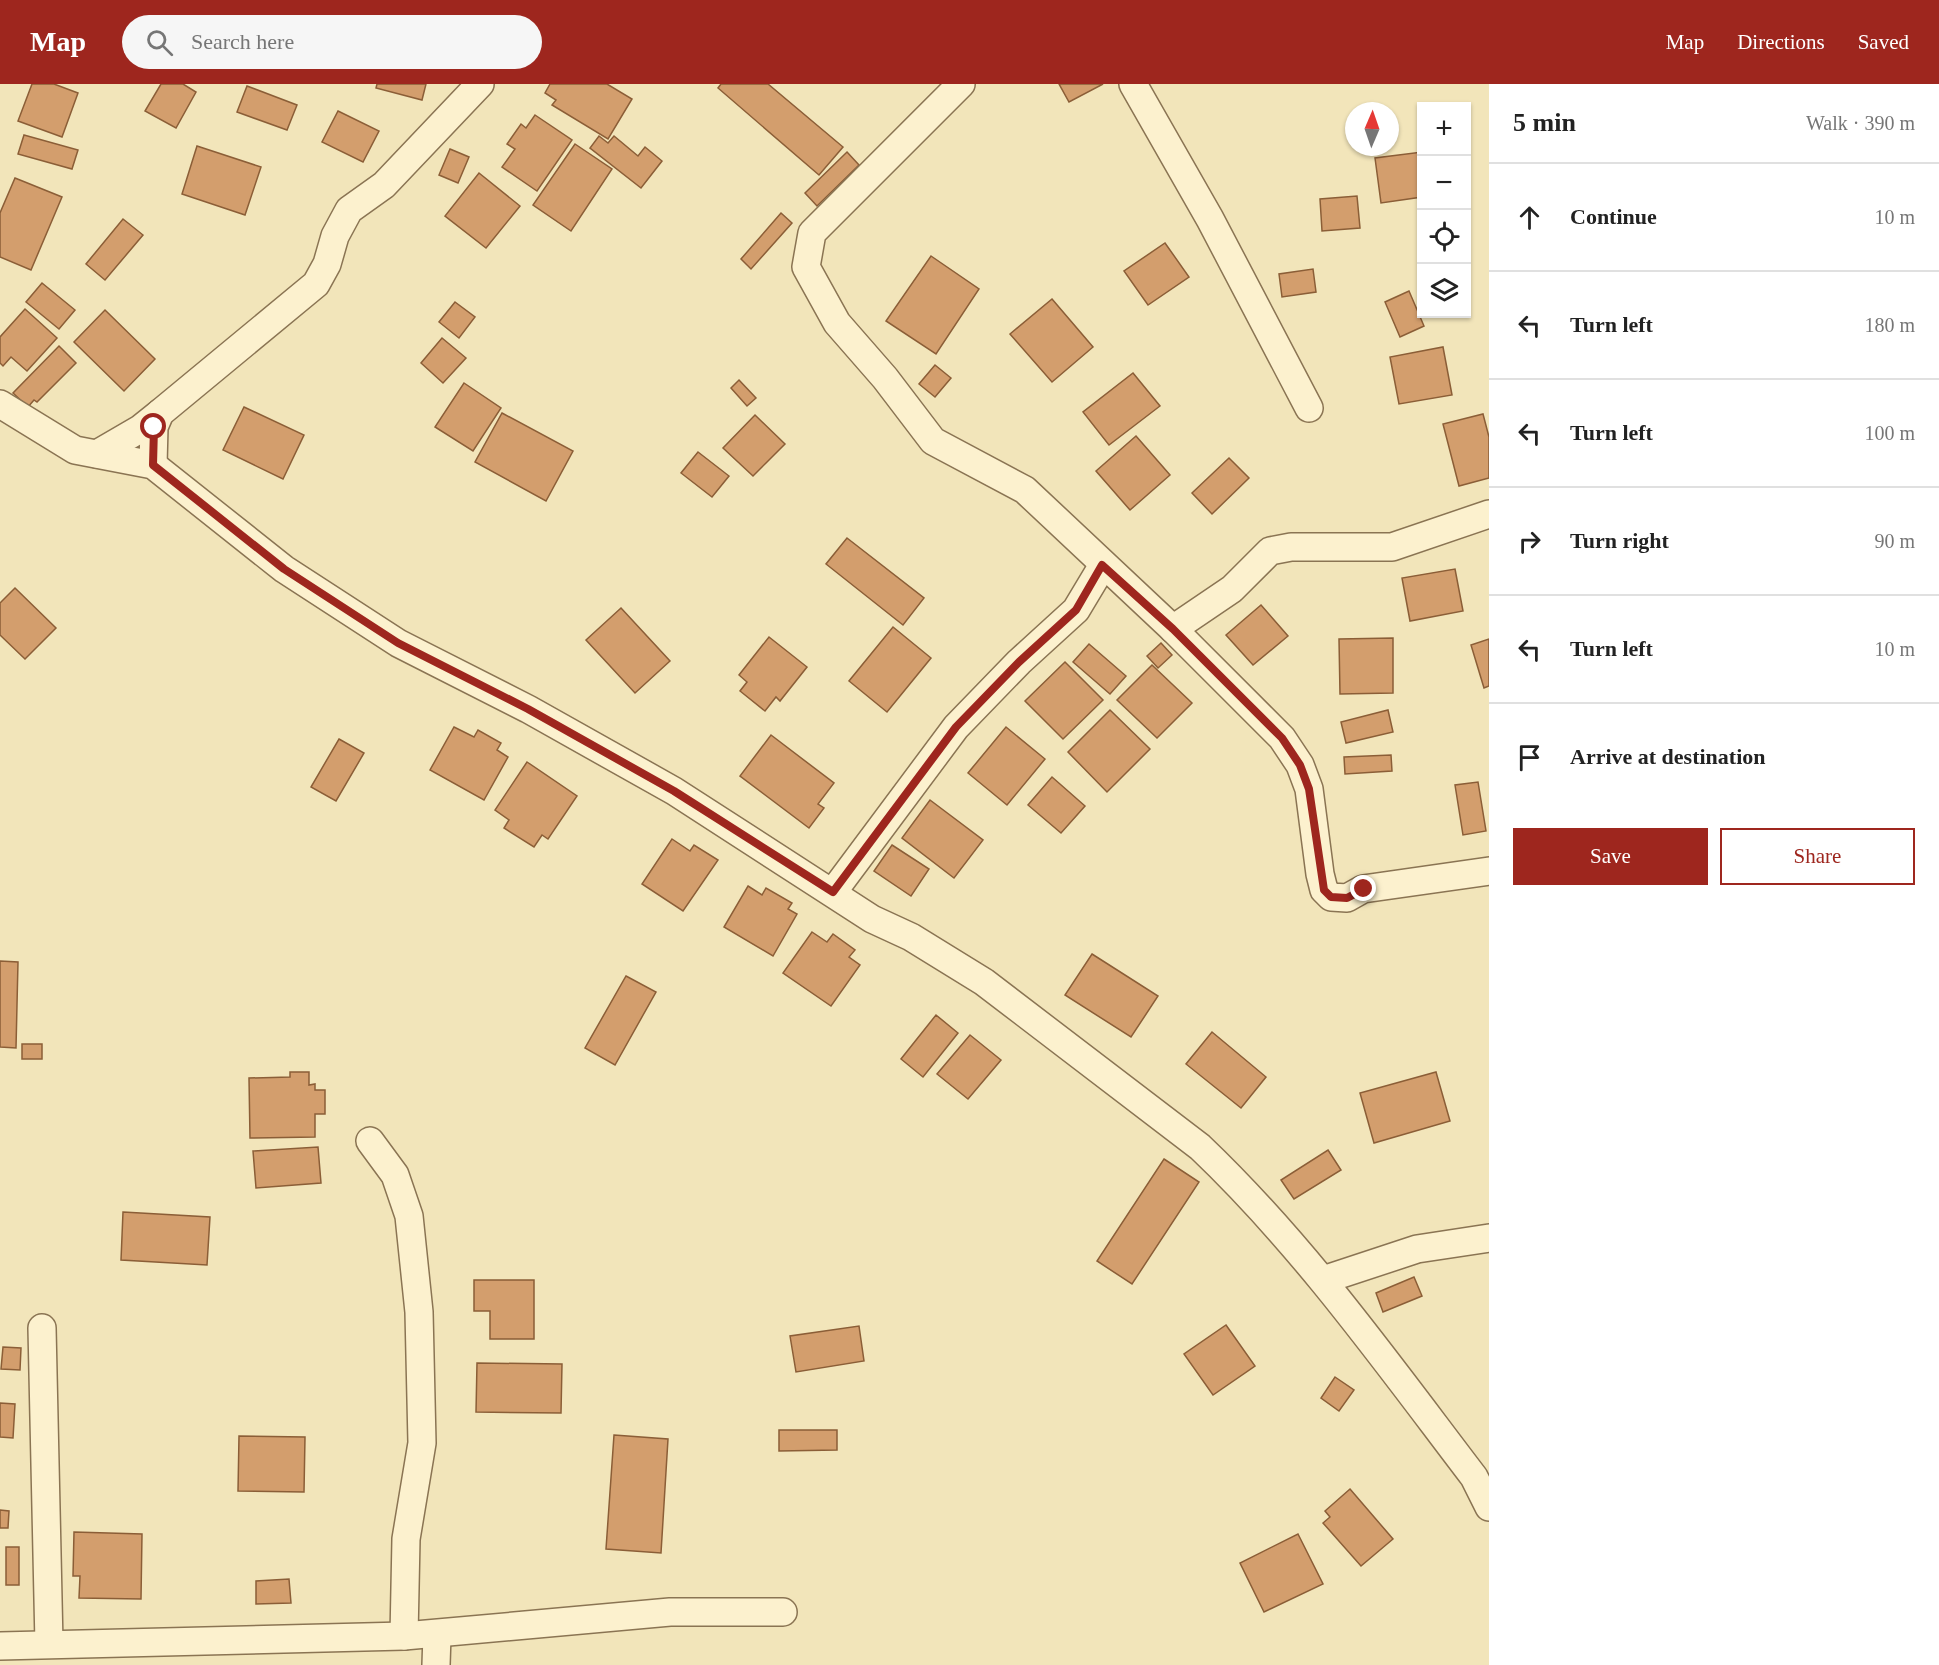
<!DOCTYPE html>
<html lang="en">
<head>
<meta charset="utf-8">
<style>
  :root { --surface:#fff; --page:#f6f6f6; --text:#222; --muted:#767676; --line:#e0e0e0; --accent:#9e261e }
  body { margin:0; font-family:"Times New Roman",serif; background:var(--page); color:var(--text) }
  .controls { position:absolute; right:18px; top:18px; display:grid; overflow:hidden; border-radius:0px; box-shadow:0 2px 4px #0004 }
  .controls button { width:54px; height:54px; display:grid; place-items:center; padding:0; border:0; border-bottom:2px solid var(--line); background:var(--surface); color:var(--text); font:30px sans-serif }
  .compass { position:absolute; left:1345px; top:18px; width:54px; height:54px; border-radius:50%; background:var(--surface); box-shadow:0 2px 4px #0004; rotate:2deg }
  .stop { position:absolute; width:18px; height:18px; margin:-14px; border:4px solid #9e261e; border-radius:50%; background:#fff }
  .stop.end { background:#9e261e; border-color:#fff; box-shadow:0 2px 6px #0008 }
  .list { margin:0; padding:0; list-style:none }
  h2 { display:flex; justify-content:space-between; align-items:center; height:78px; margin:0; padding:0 24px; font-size:26px }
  h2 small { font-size:20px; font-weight:400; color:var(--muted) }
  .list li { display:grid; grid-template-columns:39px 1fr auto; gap:18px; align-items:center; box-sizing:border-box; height:108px; padding:0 24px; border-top:2px solid var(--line) }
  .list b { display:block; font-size:22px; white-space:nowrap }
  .list em { font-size:20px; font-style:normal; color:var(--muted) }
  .actions { display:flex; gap:12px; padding:18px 24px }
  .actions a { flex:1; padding:14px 0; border:2px solid var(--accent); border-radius:0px; text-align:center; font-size:21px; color:var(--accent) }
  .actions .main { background:var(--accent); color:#fff }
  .icon { flex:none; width:33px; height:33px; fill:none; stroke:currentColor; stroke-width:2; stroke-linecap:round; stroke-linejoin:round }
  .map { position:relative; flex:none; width:1489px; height:1581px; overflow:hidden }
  header { display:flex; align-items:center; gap:36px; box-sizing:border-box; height:84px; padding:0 30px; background:var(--accent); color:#fff }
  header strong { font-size:28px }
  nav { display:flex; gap:33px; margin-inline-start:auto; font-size:21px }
  .search { width:420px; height:54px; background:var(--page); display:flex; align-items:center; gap:15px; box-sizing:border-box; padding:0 21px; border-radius:33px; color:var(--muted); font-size:22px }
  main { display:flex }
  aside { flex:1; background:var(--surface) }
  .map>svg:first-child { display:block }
  .building { fill:#d39e6d; stroke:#8b5e37; stroke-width:1.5 }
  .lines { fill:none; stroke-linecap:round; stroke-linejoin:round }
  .street-casing { stroke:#8a7453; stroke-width:30 }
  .street { stroke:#fcf1ce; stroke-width:27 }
  .route { stroke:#9e261e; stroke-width:8 }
</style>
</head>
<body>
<header>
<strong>Map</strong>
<div class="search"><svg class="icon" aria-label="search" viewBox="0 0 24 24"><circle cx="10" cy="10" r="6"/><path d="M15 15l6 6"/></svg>Search here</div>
<nav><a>Map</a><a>Directions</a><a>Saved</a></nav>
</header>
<main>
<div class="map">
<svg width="1489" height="1581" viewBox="0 0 1489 1581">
  <rect width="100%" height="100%" fill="#f2e5ba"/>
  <g class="building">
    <path d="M 32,0 L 54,0 L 78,9 L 62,53 L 18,37 Z"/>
    <path d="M 161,0 L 183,0 L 196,8 L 176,44 L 145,27 Z"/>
    <path d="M 377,0 L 426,0 L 422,16 L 376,4 Z"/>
    <path d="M 550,0 L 607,0 L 632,15 L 608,55 L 552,21 L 556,16 L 545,9 Z"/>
    <path d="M 721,0 L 768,0 L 843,63 L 819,91 L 718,4 Z"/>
    <path d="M 1059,0 L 1103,0 L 1069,18 Z"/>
    <path d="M 247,2 L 297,21 L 287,46 L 237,28 Z"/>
    <path d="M 338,27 L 379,47 L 363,78 L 322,58 Z"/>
    <path d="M 535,31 L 572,56 L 537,107 L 502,83 L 515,65 L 507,60 L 521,40 L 526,44 Z"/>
    <path d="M 24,51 L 78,66 L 72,85 L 18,70 Z"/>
    <path d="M 599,52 L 608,59 L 614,52 L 638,72 L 645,63 L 662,77 L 641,104 L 590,64 Z"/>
    <path d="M 575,60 L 612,85 L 571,147 L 533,121 Z"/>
    <path d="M 197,62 L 261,83 L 245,131 L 182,110 Z"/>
    <path d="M 450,65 L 469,73 L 458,99 L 439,91 Z"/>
    <path d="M 847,68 L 859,81 L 817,122 L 805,109 Z"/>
    <path d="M 1422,68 L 1422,113 L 1381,119 L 1375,74 Z"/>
    <path d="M 479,89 L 520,122 L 486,164 L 445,132 Z"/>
    <path d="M 15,94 L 62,113 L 31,186 L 0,173 L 0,129 Z"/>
    <path d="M 1357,112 L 1360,144 L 1322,147 L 1320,115 Z"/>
    <path d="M 781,129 L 792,139 L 751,185 L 741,175 Z"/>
    <path d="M 123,135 L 143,151 L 105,196 L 86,180 Z"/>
    <path d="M 1165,159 L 1189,193 L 1148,221 L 1124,187 Z"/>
    <path d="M 931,172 L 979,205 L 936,270 L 886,237 Z"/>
    <path d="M 1313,185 L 1316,208 L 1282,213 L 1279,190 Z"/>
    <path d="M 42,199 L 75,226 L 59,245 L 26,218 Z"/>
    <path d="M 1409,207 L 1424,242 L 1400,253 L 1385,218 Z"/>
    <path d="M 1052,215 L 1093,263 L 1052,298 L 1010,250 Z"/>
    <path d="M 455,218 L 475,233 L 459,254 L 439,238 Z"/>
    <path d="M 25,225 L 57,254 L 27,287 L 11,273 L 3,282 L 0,279 L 0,253 Z"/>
    <path d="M 105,226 L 155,275 L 124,307 L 74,258 Z"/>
    <path d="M 442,254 L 466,274 L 443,299 L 421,279 Z"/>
    <path d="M 59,262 L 76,279 L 37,318 L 34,316 L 28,323 L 13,309 Z"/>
    <path d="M 1443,263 L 1452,311 L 1399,320 L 1390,273 Z"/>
    <path d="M 935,281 L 951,294 L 935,313 L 919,300 Z"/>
    <path d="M 1133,289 L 1160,322 L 1109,361 L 1083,328 Z"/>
    <path d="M 739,296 L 756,314 L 747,322 L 731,304 Z"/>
    <path d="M 464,299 L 501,324 L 473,367 L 435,343 Z"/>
    <path d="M 244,323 L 304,351 L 283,395 L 223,366 Z"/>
    <path d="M 502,329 L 573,367 L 546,417 L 475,378 Z"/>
    <path d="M 1483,330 L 1489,353 L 1489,394 L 1459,402 L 1443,340 Z"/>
    <path d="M 755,331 L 785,360 L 753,392 L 723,364 Z"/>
    <path d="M 1136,352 L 1170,391 L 1130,426 L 1096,387 Z"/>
    <path d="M 698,368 L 729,392 L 712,413 L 681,389 Z"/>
    <path d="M 1229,374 L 1249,394 L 1212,430 L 1192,409 Z"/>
    <path d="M 847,454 L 924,514 L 903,541 L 826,480 Z"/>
    <path d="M 1455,485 L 1463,527 L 1410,537 L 1402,494 Z"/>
    <path d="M 15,504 L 56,544 L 25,575 L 0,551 L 0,519 Z"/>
    <path d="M 1261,521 L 1288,552 L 1253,581 L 1226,551 Z"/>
    <path d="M 621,524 L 670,577 L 635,609 L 586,556 Z"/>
    <path d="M 893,543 L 931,574 L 887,628 L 849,597 Z"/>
    <path d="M 769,553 L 807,583 L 780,617 L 776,613 L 765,627 L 740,607 L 747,598 L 739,591 Z"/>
    <path d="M 1393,554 L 1393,609 L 1340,610 L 1339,555 Z"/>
    <path d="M 1489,555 L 1489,602 L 1484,604 L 1471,561 Z"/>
    <path d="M 1161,559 L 1172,571 L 1158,584 L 1147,572 Z"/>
    <path d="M 1089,560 L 1126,592 L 1110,610 L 1073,578 Z"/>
    <path d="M 1065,578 L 1103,616 L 1063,655 L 1025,617 Z"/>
    <path d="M 1152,581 L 1192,619 L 1157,654 L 1117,616 Z"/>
    <path d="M 1110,626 L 1150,665 L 1107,708 L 1068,668 Z"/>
    <path d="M 1388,626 L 1393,648 L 1346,659 L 1341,638 Z"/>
    <path d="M 454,643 L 474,653 L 478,646 L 501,659 L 497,666 L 508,673 L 484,716 L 430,686 Z"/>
    <path d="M 1006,643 L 1045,675 L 1007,721 L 968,689 Z"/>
    <path d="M 771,651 L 834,699 L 818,720 L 824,724 L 809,744 L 740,692 Z"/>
    <path d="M 339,655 L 364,669 L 336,717 L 311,703 Z"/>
    <path d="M 1391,671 L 1392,687 L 1345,690 L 1344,673 Z"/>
    <path d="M 527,678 L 577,712 L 548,755 L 542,751 L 534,763 L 504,744 L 509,736 L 495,726 Z"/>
    <path d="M 1052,693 L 1085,722 L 1061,749 L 1028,721 Z"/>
    <path d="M 1478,698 L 1486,747 L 1463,751 L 1455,701 Z"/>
    <path d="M 930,716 L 983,756 L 954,794 L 902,754 Z"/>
    <path d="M 672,755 L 690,767 L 694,761 L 718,776 L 683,827 L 642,800 Z"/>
    <path d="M 892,761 L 929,785 L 911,812 L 874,787 Z"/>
    <path d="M 748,802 L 762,811 L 766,804 L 792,819 L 788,825 L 797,830 L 773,872 L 724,843 Z"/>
    <path d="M 812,848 L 827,858 L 833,850 L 855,866 L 849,873 L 860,881 L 831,922 L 783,889 Z"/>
    <path d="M 1092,870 L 1158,912 L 1131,953 L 1065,911 Z"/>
    <path d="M 0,877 L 18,878 L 16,964 L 0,963 Z"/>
    <path d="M 626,892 L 656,908 L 615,981 L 585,964 Z"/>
    <path d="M 936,931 L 958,949 L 923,993 L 901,975 Z"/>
    <path d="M 1212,948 L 1266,993 L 1241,1024 L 1186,980 Z"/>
    <path d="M 970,951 L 1001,976 L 968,1015 L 937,990 Z"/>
    <rect x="22" y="960" width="20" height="15"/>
    <path d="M 290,988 L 309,988 L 309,1001 L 315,1000 L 315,1006 L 325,1006 L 325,1030 L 315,1030 L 315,1053 L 250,1054 L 249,994 L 290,993 Z"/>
    <path d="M 1436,988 L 1450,1037 L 1374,1059 L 1360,1009 Z"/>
    <path d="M 318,1063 L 321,1099 L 256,1104 L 253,1067 Z"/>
    <path d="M 1328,1066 L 1341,1086 L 1294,1115 L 1281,1096 Z"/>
    <path d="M 1164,1075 L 1199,1098 L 1132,1200 L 1097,1177 Z"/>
    <path d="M 123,1128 L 210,1133 L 207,1181 L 121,1176 Z"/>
    <path d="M 1414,1193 L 1422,1212 L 1383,1228 L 1376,1209 Z"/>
    <path d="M 474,1196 L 534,1196 L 534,1255 L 490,1255 L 490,1227 L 474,1227 Z"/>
    <path d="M 1226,1241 L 1255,1282 L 1213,1311 L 1184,1270 Z"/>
    <path d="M 859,1242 L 864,1277 L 796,1288 L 790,1252 Z"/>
    <path d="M 3,1263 L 21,1264 L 20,1286 L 1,1285 Z"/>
    <path d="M 477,1279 L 562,1280 L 561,1329 L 476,1328 Z"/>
    <path d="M 1335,1293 L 1354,1306 L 1339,1327 L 1321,1314 Z"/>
    <path d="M 0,1319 L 15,1320 L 13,1354 L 0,1353 Z"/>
    <path d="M 779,1346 L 837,1346 L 837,1366 L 779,1367 Z"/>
    <path d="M 614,1351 L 668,1355 L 661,1469 L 606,1465 Z"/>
    <path d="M 239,1352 L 305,1353 L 304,1408 L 238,1407 Z"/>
    <path d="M 1350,1405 L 1393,1455 L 1361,1482 L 1323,1439 L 1330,1433 L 1325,1427 Z"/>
    <path d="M 0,1426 L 9,1427 L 8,1444 L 0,1444 Z"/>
    <path d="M 74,1448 L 142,1450 L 141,1515 L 79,1514 L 80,1492 L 73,1492 Z"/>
    <path d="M 1298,1450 L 1323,1500 L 1264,1528 L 1240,1479 Z"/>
    <rect x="6" y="1463" width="13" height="38"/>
    <path d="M 289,1495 L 291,1519 L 256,1520 L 256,1497 Z"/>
  </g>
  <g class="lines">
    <defs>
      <g id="street">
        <path d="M 961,0 L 812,149 L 806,183 L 837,239 L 885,294 L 933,357 L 1025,406 L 1173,545 L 1282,654 L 1300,681 L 1309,705 L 1320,790 L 1324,806 L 1331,813 L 1347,814 L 1363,805 L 1489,787"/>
        <path d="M 1133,0 L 1210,135 L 1309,324"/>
        <path d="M 0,320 L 75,366 L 153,381 L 284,485 L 398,559 L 528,625 L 674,707 L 872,835 L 911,853 L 984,898 L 1200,1063 C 1304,1162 1387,1279 1474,1393 L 1489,1423"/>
        <path d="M 97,370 L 140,345 L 160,329"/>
        <path d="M 153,381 L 154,343 L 160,329 L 316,200 L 327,180 L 335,152 L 349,126 L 384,101 L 480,0"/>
        <path d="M 1173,545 L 1232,505 L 1270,467 L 1291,463 L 1392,463 L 1489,430"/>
        <path d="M 833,808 L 956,643 L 1019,578 L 1076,526 L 1103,481"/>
        <path d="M 370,1057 L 395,1091 L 409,1132 L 419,1228 L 422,1359 L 406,1455 L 404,1552"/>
        <path d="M 1323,1196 L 1417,1165 L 1489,1154"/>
        <path d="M 42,1244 L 49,1560"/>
        <path d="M 0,1562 L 404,1552 L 670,1528 L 783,1528"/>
        <path d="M 436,1581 L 437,1551"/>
      </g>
    </defs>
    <use href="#street" class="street-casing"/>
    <use href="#street" class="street"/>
  </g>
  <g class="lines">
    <path class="route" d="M 154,343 L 153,381 L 284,485 L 398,559 L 528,625 L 674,707 L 833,808 L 956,643 L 1019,578 L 1076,526 L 1102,481 L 1173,545 L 1282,654 L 1300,681 L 1309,705 L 1324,806 L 1331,813 L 1347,814 L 1364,805"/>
  </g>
</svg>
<div class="controls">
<button>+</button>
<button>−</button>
<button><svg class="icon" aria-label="locate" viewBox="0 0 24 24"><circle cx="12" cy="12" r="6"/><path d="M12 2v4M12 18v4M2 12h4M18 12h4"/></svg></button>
<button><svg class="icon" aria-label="layers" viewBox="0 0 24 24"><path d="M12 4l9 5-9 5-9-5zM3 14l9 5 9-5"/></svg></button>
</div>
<svg class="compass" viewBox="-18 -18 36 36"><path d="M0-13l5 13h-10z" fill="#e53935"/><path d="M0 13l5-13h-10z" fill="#767676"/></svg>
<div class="stop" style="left:154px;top:343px"></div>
<div class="stop end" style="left:1364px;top:805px"></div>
</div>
<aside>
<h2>5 min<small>Walk · 390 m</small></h2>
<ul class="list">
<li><svg class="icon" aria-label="ahead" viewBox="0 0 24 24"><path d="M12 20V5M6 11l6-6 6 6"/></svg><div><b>Continue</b></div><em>10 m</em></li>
<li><svg class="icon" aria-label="left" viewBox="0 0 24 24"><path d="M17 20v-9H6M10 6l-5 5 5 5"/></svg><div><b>Turn left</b></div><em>180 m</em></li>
<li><svg class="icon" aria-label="left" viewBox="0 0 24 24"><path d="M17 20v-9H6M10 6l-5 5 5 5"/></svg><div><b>Turn left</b></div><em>100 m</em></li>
<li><svg class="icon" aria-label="right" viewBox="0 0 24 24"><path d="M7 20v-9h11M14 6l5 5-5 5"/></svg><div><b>Turn right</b></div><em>90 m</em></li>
<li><svg class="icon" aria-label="left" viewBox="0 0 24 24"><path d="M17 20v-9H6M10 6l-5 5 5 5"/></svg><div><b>Turn left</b></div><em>10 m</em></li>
<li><svg class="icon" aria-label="arrive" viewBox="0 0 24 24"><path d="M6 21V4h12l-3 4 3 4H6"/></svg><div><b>Arrive at destination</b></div></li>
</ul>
<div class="actions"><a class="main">Save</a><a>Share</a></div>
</aside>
</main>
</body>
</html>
